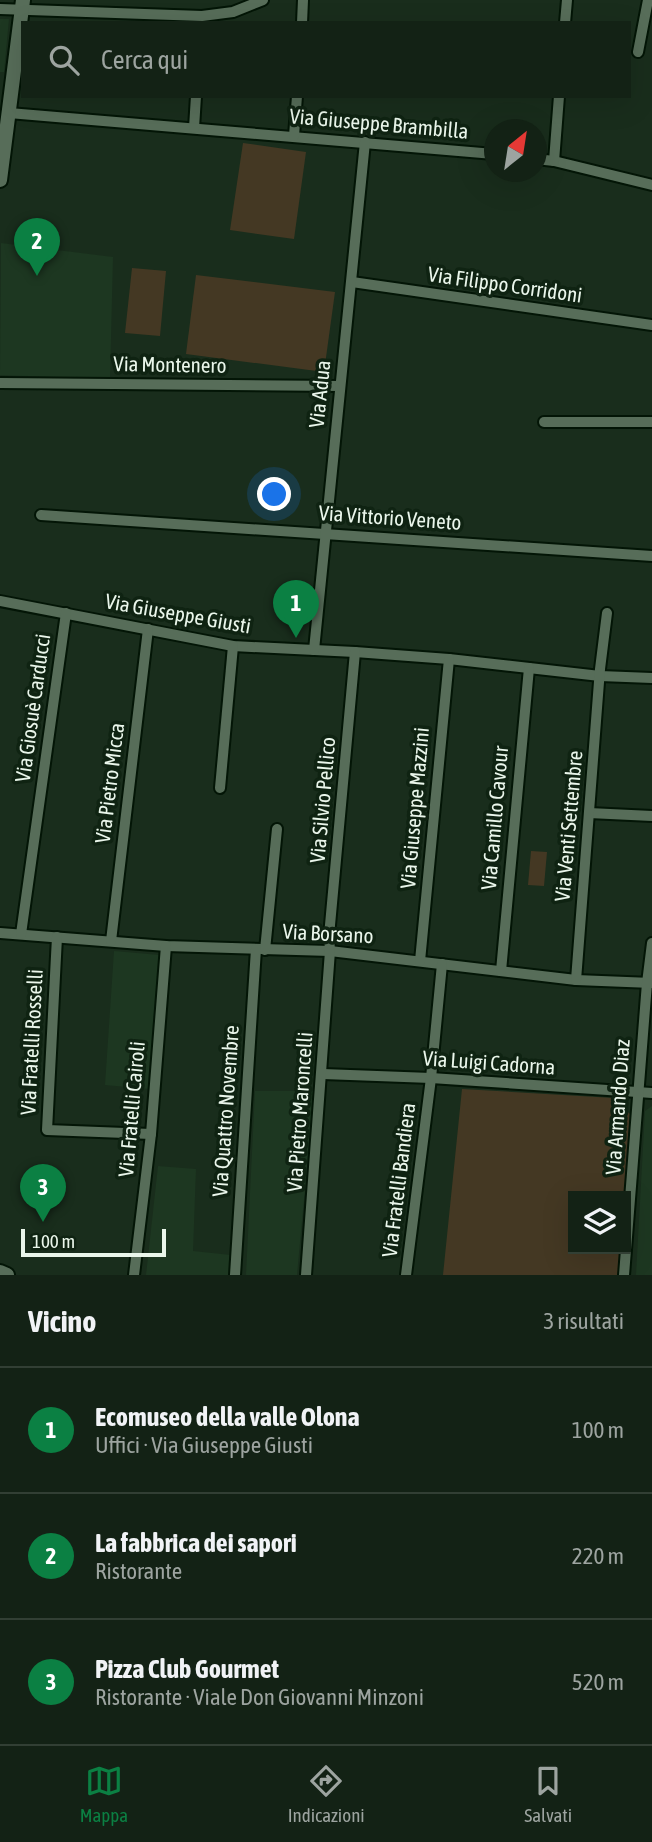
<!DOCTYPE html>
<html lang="it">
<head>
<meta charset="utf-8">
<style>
  :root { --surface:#132215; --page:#202f22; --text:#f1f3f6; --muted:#9da4a0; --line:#323f34; --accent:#0b8043 }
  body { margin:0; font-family:"Asap Condensed",sans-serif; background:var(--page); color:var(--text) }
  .controls { position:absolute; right:21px; bottom:21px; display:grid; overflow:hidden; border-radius:0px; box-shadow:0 7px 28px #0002 }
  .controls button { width:63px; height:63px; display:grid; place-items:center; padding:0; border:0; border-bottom:2px solid var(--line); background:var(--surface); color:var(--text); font:35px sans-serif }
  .compass { position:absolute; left:484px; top:119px; width:63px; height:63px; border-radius:50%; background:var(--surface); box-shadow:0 7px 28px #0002; rotate:30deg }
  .scale { position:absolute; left:21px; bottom:18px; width:145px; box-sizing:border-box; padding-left:7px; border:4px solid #eaf6eb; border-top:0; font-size:19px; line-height:24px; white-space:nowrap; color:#eaf6eb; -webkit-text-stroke:5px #0f2312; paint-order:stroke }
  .you { position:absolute; left:275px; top:495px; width:24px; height:24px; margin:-18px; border:5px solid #fff; border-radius:50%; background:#1a73e8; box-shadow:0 0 0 10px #1a73e833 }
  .badge { display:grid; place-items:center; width:46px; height:46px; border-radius:50%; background:var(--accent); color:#fff; font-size:23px; font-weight:700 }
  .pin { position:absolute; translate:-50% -58px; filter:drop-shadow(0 2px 4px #0008) }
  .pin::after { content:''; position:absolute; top:37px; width:24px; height:21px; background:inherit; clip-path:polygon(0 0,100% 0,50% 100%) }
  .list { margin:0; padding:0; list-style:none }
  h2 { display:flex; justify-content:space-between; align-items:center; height:91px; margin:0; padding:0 28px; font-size:30px }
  h2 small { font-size:23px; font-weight:400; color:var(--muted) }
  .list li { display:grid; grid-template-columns:46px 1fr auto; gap:21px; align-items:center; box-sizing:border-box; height:126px; padding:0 28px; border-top:2px solid var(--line) }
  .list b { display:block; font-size:26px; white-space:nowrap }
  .list p { margin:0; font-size:23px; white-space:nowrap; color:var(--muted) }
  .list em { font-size:23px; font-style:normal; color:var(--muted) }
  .icon { flex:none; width:38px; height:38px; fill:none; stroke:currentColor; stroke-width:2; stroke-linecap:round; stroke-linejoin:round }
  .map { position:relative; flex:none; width:652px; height:1275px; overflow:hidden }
  .search { position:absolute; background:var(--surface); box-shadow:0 7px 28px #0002; left:21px; right:21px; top:21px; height:77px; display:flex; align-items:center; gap:18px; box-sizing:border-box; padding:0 24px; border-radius:0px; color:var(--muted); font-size:26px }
  .sheet { height:469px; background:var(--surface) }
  nav { display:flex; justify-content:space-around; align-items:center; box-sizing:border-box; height:98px; border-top:2px solid var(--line); background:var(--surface); font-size:19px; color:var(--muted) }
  nav a { display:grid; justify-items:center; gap:4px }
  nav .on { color:var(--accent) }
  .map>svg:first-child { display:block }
  .built { fill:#1d3721 }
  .green { fill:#443823 }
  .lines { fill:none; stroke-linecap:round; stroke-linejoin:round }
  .minor-casing { stroke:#031506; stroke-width:14 }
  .tertiary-casing { stroke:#031506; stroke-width:18 }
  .minor { stroke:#576d59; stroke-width:10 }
  .tertiary { stroke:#576d59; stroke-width:14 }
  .labels { text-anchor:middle; stroke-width:7; stroke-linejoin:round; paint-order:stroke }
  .street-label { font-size:21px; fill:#eaf6eb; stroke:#0f2312 }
</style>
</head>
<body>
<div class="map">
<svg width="652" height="1275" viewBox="0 0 652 1275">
  <rect width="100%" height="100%" fill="#192d1c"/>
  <g class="built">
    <path d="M 0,19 L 9,19 L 4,72 L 0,72 Z"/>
    <path d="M 1,243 L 113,257 L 110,379 L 0,375 Z"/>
    <path d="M 114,951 L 159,955 L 150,1089 L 105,1085 Z"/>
    <path d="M 255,1091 L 314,1091 L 297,1275 L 246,1275 Z"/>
    <path d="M 652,1106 L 652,1275 L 636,1275 L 645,1111 Z"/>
    <path d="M 158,1166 L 196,1169 L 193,1251 L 231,1255 L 230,1275 L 146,1275 Z"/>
  </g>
  <g class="green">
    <path d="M 243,143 L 306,152 L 294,239 L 230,230 Z"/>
    <path d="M 132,268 L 166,271 L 160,336 L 125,333 Z"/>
    <path d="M 196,275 L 335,292 L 324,372 L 186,354 Z"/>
    <path d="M 531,851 L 547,852 L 544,886 L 528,885 Z"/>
    <path d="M 462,1089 L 614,1098 L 630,1114 L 624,1196 L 573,1196 L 573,1249 L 620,1249 L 618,1275 L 443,1275 Z"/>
  </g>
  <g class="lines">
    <defs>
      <g id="minor">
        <path d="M 0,9 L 202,16 L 233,12 L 263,0"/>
        <path d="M 302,23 L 303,0"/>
        <path d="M 565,23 L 567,0"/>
        <path d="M 638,52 L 648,0"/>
        <path d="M 9,113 L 494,154"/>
        <path d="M 194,128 L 196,96"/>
        <path d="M 294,136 L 297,96"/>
        <path d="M 536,159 L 554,161 L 652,185"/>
        <path d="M 554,161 L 559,96"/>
        <path d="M 352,282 L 652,325"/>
        <path d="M 0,383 L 340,386"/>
        <path d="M 544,422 L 652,422"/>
        <path d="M 41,515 L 652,556"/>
        <path d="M 0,601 L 233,646 L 355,652 L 449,659 L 600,676 L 652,678"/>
        <path d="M 314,650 L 365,142"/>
        <path d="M 220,788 L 233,646"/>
        <path d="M 589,813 L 652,816"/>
        <path d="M 0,933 L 166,946 L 330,951 L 576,980 L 652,983"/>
        <path d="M 21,934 L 66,613"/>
        <path d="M 57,937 L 47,1130 L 151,1134"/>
        <path d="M 111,941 L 148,629"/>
        <path d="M 265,950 L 277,829"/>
        <path d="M 420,961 L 449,659"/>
        <path d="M 501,971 L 529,668"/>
        <path d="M 576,980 L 600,669 L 607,613"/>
        <path d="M 323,1074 L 431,1078 L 652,1093"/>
        <path d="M 134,1275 L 151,1134 L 166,946"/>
        <path d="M 235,1275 L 256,949"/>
        <path d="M 306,1275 L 330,951 L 329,936 L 355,652"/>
        <path d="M 406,1275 L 431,1078 L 442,964"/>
        <path d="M 624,1275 L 647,983 L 652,943"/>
      </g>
      <g id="tertiary">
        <path d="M 0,180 L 23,0"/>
        <path d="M 0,1272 L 7,1275"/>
      </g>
    </defs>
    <use href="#minor" class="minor-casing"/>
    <use href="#tertiary" class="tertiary-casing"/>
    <use href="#minor" class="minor"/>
    <use href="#tertiary" class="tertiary"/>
  </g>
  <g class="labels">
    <g class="street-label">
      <text transform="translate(379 124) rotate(5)" y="7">Via Giuseppe Brambilla</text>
      <text transform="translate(505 285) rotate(8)" y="7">Via Filippo Corridoni</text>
      <text transform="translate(170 365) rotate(1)" y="7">Via Montenero</text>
      <text transform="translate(320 394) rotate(-84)" y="7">Via Adua</text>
      <text transform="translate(390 518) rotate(4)" y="7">Via Vittorio Veneto</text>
      <text transform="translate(178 614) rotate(10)" y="7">Via Giuseppe Giusti</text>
      <text transform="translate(33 708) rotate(-82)" y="7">Via Giosuè Carducci</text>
      <text transform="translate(110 783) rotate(-83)" y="7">Via Pietro Micca</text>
      <text transform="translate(323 800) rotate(-85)" y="7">Via Silvio Pellico</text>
      <text transform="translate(415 808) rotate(-85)" y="7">Via Giuseppe Mazzini</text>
      <text transform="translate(495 818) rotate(-85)" y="7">Via Camillo Cavour</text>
      <text transform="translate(569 826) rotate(-85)" y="7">Via Venti Settembre</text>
      <text transform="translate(328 934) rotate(3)" y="7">Via Borsano</text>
      <text transform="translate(32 1042) rotate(-87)" y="7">Via Fratelli Rosselli</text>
      <text transform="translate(489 1063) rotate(4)" y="7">Via Luigi Cadorna</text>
      <text transform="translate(618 1107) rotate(-86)" y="7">Via Armando Diaz</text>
      <text transform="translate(132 1109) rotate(-85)" y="7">Via Fratelli Cairoli</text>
      <text transform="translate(226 1111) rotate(-86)" y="7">Via Quattro Novembre</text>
      <text transform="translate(300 1112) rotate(-86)" y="7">Via Pietro Maroncelli</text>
      <text transform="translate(399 1180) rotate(-83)" y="7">Via Fratelli Bandiera</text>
    </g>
  </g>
</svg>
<div class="controls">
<button><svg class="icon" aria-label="layers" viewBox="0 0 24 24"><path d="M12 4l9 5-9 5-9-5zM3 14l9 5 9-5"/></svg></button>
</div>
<svg class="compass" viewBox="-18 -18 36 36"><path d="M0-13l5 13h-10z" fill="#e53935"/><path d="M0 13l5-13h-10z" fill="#9da4a0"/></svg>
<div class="scale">100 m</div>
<div class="you"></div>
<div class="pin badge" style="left:296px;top:638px">1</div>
<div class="pin badge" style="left:37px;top:276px">2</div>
<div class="pin badge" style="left:43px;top:1222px">3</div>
<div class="search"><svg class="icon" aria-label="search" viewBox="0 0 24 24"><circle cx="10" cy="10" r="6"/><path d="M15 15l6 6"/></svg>Cerca qui</div>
</div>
<section class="sheet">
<h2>Vicino<small>3 risultati</small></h2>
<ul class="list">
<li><span class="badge">1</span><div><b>Ecomuseo della valle Olona</b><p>Uffici · Via Giuseppe Giusti</p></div><em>100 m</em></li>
<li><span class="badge">2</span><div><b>La fabbrica dei sapori</b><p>Ristorante</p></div><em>220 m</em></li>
<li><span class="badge">3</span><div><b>Pizza Club Gourmet</b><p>Ristorante · Viale Don Giovanni Minzoni</p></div><em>520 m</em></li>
</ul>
</section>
<nav>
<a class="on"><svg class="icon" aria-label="map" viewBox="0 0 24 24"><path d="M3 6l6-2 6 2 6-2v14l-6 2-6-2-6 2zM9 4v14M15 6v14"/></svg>Mappa</a>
<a><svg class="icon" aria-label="directions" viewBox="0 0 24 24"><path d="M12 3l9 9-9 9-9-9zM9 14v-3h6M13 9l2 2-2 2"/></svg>Indicazioni</a>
<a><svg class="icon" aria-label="saved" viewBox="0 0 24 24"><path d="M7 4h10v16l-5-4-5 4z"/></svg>Salvati</a>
</nav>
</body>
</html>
